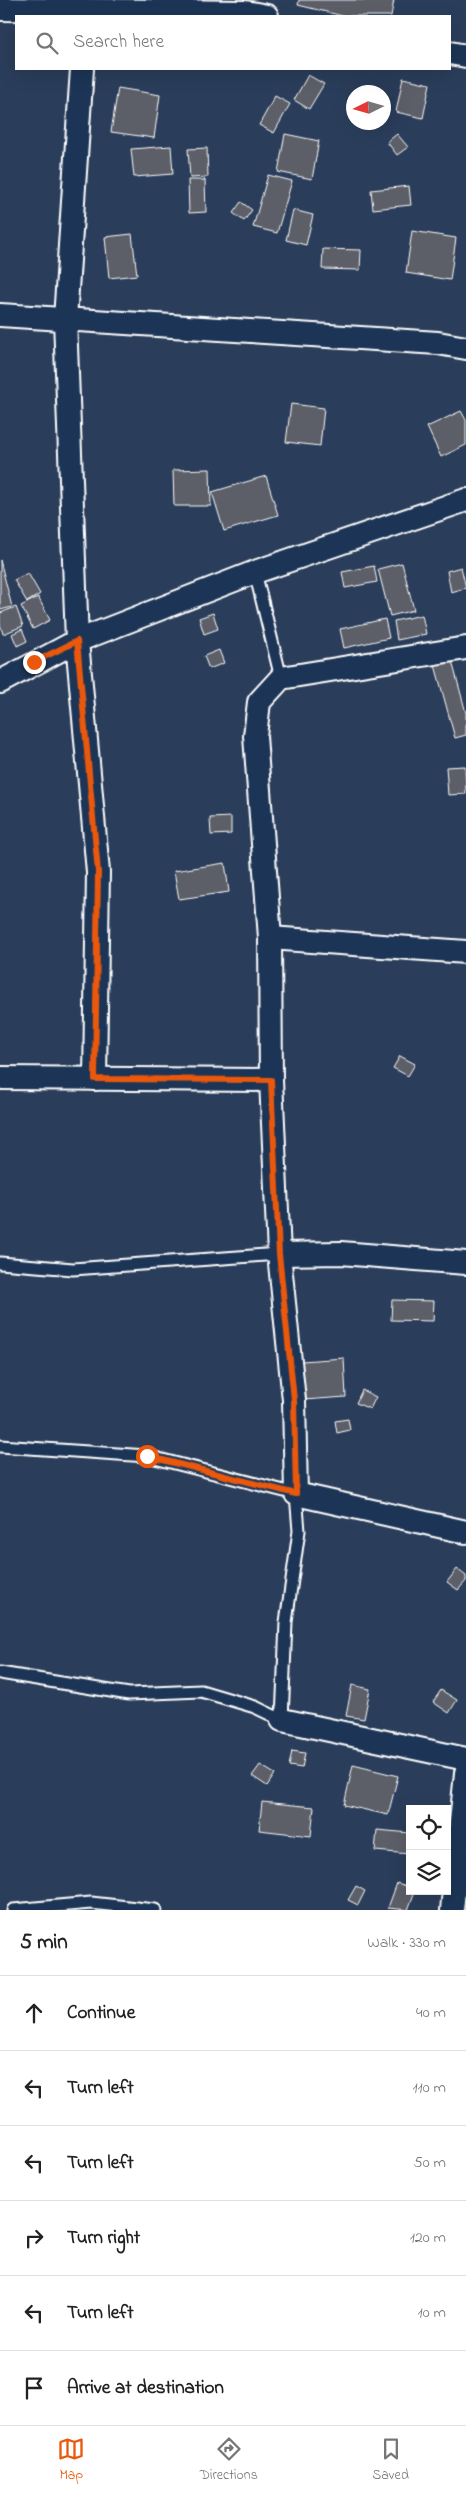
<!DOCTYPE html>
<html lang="en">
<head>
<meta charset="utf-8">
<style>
  :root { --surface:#fff; --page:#f6f6f6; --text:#222; --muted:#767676; --line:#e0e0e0; --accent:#ea580c }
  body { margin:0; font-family:"Indie Flower",sans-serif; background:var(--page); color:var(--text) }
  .controls { position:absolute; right:15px; bottom:15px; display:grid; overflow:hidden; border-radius:0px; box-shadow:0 5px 20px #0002 }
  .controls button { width:45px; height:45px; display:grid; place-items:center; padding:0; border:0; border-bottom:1px solid var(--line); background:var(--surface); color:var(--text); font:25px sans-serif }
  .compass { position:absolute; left:346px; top:85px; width:45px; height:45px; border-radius:50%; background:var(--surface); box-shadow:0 5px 20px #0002; rotate:265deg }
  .stop { position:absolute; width:15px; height:15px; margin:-11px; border:4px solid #ea580c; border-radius:50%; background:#fff }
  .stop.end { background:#ea580c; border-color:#fff; box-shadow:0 1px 5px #0008 }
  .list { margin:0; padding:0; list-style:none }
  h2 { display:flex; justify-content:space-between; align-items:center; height:65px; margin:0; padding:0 20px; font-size:21px }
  h2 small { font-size:16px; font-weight:400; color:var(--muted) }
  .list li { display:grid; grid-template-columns:32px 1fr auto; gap:15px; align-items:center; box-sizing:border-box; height:75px; padding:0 20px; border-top:1px solid var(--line) }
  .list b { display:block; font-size:19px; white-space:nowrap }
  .list em { font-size:16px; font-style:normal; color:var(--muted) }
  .icon { flex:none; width:28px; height:28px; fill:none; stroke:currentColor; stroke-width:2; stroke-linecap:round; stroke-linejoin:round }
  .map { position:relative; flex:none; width:466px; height:1910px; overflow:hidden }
  .search { position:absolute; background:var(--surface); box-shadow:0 5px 20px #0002; left:15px; right:15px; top:15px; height:55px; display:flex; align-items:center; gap:12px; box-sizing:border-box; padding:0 18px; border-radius:0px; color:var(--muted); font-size:19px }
  .sheet { height:515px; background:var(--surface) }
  nav { display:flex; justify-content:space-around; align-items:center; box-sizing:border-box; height:70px; border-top:1px solid var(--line); background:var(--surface); font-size:14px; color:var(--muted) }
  nav a { display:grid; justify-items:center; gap:2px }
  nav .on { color:var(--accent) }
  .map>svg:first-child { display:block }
  .building { fill:#5c5e67; stroke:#fff }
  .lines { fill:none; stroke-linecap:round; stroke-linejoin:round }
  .lane-casing { stroke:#fff; stroke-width:15 }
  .street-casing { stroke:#fff; stroke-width:26 }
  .lane { stroke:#1d3557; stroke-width:11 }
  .street { stroke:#1d3557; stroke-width:22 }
  .route { stroke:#ea580c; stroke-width:6 }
</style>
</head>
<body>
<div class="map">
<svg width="466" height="1910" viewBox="0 0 466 1910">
  <rect width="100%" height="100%" fill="#2a3d5a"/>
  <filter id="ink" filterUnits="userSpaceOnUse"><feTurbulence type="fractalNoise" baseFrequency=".02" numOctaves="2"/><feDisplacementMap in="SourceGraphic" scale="10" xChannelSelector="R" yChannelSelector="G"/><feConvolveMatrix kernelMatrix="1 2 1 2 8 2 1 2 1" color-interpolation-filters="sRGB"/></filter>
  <g filter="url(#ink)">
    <g class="building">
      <path d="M 299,0 L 394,0 L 391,16 L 343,16 L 298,5 Z"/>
      <path d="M 308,75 L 324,84 L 309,109 L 294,100 Z"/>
      <path d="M 403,78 L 430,84 L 423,118 L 396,112 Z"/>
      <path d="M 118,88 L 160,95 L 154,138 L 111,132 Z"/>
      <path d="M 275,96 L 290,104 L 274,133 L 259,125 Z"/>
      <path d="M 285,134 L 319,141 L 312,179 L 278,172 Z"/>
      <path d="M 397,134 L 408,147 L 397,155 L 387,142 Z"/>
      <path d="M 171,146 L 173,174 L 134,177 L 131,149 Z"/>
      <path d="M 207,148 L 208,177 L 190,178 L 188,149 Z"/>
      <path d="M 268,175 L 292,181 L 277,233 L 253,227 Z"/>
      <path d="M 188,180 L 205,180 L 206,212 L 189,213 Z"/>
      <path d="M 409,186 L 411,205 L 373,209 L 371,190 Z"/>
      <path d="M 241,202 L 252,210 L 244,221 L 233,213 Z"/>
      <path d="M 293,210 L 313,215 L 306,245 L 286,240 Z"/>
      <path d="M 412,231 L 456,238 L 450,280 L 406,273 Z"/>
      <path d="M 132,234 L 137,275 L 109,278 L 105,237 Z"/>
      <path d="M 323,249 L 361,250 L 360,270 L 322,269 Z"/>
      <path d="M 291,404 L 324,408 L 320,446 L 286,442 Z"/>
      <path d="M 461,411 L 466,420 L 466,445 L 441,457 L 427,427 Z"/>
      <path d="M 210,469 L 211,506 L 174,506 L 173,470 Z"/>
      <path d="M 266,476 L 278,515 L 224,531 L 212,492 Z"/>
      <path d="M 0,560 L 12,607 L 0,610 Z"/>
      <path d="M 402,563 L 414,610 L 390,616 L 378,569 Z"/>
      <path d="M 374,566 L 377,582 L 345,588 L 342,572 Z"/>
      <path d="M 461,567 L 466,588 L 451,592 L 447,571 Z"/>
      <path d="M 28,573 L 40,594 L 27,602 L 14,580 Z"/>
      <path d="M 38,597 L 50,620 L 33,629 L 21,606 Z"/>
      <path d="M 16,607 L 23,626 L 3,634 L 0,624 L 0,613 Z"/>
      <path d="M 213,613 L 218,629 L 204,634 L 199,618 Z"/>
      <path d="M 422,615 L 426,634 L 397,640 L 394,621 Z"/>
      <path d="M 385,619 L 389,638 L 344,648 L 340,629 Z"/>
      <path d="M 22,629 L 27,641 L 17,646 L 12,634 Z"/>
      <path d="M 219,650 L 224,663 L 209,669 L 204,656 Z"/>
      <path d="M 452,661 L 466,713 L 466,735 L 455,738 L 435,665 Z"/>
      <path d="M 465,766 L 466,794 L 448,795 L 446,767 Z"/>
      <path d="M 231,817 L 231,834 L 211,835 L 210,818 Z"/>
      <path d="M 225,863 L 229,892 L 179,899 L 174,871 Z"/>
      <path d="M 400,1056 L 415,1064 L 408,1076 L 393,1068 Z"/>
      <path d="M 392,1300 L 434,1301 L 433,1321 L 391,1320 Z"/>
      <path d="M 344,1358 L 346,1397 L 304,1400 L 302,1361 Z"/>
      <path d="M 362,1390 L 376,1397 L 370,1409 L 356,1403 Z"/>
      <path d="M 348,1419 L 350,1430 L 337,1433 L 335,1421 Z"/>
      <path d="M 457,1569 L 466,1576 L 466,1581 L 458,1590 L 447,1582 Z"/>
      <path d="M 352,1685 L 370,1689 L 364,1719 L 346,1716 Z"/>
      <path d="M 441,1690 L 457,1700 L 449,1713 L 433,1702 Z"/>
      <path d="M 292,1751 L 305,1753 L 302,1768 L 289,1766 Z"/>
      <path d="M 260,1765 L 275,1774 L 267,1786 L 252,1776 Z"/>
      <path d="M 353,1765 L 398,1776 L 388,1815 L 344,1805 Z"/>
      <path d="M 262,1802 L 314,1807 L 311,1836 L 259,1830 Z"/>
      <path d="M 377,1830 L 410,1833 L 410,1854 L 375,1851 Z"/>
      <path d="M 397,1883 L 410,1887 L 410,1891 L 415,1891 L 408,1910 L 388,1908 Z"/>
      <path d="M 356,1886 L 365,1891 L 358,1905 L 348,1900 Z"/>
    </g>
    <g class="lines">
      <defs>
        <g id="lane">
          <path d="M 255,572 L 281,678"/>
          <path d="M 0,1263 L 73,1269 L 279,1254"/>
          <path d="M 0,1446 L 147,1456 L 296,1494 L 299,1531 L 286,1622 L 282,1720 L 255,1707 L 201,1691 L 129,1694 L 0,1673"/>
          <path d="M 13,1910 L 91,1903 L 155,1910"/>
        </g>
        <g id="street">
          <path d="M 0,9 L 245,12 L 267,16"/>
          <path d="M 450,53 L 466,56"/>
          <path d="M 82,69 L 65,319 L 77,641 L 98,872 L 95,1079"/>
          <path d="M 0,315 L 438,343 L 466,348"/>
          <path d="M 466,648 L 281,678 L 259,702 L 255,736 L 270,938 L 271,1080 L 279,1254 L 294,1400 L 296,1494 L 466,1532"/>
          <path d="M 0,682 L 77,641 L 255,572 L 466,500"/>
          <path d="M 270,938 L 466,952"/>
          <path d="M 0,1078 L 271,1080"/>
          <path d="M 279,1254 L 341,1253 L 466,1263"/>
          <path d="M 282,1720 L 466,1759"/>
          <path d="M 452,1910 L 466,1773"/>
        </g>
      </defs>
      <use href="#lane" class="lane-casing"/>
      <use href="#street" class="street-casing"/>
      <use href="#lane" class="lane"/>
      <use href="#street" class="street"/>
    </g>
  </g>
  <g class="lines" filter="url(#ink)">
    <path class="route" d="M 34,662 L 77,641 L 98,872 L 95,1079 L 271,1080 L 279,1254 L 294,1400 L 296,1494 L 147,1456"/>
  </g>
</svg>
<div class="controls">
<button><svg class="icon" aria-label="locate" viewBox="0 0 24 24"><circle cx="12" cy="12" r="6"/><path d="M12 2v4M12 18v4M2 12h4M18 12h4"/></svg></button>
<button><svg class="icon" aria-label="layers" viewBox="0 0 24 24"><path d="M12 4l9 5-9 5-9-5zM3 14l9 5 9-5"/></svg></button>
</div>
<svg class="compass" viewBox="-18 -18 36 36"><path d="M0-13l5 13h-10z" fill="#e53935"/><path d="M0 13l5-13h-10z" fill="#767676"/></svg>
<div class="stop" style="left:147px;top:1456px"></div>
<div class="stop end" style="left:34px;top:662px"></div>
<div class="search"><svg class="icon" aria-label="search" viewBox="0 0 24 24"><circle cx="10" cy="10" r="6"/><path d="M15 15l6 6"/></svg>Search here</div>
</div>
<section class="sheet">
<h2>5 min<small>Walk · 330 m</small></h2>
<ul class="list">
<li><svg class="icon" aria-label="ahead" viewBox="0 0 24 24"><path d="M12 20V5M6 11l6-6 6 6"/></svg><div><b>Continue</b></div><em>40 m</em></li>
<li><svg class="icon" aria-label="left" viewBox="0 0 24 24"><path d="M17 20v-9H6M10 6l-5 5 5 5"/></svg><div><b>Turn left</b></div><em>110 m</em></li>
<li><svg class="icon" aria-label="left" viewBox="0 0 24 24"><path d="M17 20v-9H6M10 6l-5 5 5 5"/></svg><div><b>Turn left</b></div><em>50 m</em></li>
<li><svg class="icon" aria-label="right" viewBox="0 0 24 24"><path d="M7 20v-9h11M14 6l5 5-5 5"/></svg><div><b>Turn right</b></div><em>120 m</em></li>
<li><svg class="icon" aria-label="left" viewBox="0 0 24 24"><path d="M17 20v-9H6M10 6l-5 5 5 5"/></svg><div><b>Turn left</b></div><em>10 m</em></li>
<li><svg class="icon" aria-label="arrive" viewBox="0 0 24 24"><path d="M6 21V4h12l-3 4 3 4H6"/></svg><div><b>Arrive at destination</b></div></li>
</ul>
</section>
<nav>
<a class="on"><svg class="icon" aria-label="map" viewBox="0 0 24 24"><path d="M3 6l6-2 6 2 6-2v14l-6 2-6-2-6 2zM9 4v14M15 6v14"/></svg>Map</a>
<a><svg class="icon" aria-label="directions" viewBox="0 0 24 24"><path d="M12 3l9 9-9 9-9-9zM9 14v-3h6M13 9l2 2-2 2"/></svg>Directions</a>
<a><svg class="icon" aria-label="saved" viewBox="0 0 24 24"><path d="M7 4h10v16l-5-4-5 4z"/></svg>Saved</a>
</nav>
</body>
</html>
